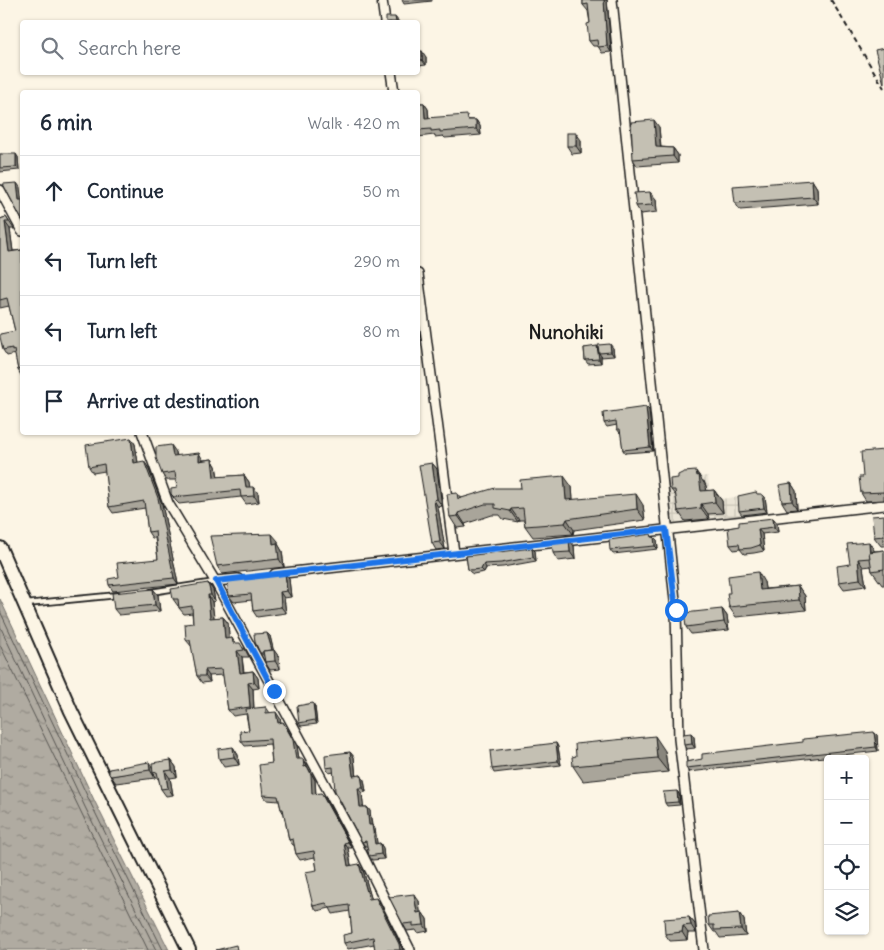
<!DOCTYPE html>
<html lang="en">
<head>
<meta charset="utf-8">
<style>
  :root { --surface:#fff; --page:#f2f2f3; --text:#1f2937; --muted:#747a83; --line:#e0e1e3 }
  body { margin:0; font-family:Delius,sans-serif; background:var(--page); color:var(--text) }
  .controls { position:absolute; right:15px; bottom:15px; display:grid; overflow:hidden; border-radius:5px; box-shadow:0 1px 4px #0004 }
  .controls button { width:45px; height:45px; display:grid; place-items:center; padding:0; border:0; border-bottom:1px solid var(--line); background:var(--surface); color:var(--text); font:25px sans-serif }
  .stop { position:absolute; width:15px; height:15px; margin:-11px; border:4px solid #1a73e8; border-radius:50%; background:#fff }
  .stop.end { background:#1a73e8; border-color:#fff; box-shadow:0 1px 5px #0008 }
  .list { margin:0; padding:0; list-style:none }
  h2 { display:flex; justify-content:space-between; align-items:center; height:65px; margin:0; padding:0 20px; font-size:21px }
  h2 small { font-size:16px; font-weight:400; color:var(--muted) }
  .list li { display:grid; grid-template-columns:32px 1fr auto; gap:15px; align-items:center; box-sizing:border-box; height:70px; padding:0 20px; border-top:1px solid var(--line) }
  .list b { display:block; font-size:19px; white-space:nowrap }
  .list em { font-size:16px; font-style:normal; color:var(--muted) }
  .icon { flex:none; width:28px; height:28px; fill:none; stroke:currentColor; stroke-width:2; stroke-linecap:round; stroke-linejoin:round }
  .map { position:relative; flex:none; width:884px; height:950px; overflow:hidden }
  .search { position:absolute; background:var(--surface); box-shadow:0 1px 4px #0004; left:20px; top:20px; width:400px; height:55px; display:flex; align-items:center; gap:12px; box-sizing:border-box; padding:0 18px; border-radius:5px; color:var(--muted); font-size:19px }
  .panel { position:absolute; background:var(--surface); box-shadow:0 1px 4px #0004; left:20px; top:90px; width:400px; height:345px; border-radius:5px }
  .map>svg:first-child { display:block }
  .industrial { fill:url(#industrial-grid) }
  .water { fill:url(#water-ripples); stroke:#75726c }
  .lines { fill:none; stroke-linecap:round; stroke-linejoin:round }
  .shore { stroke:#575551; stroke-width:1 }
  .lane-casing { stroke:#1c1c1c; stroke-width:8 }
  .street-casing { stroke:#1c1c1c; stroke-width:12 }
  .secondary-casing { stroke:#1c1c1c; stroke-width:16 }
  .path { stroke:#1c1c1c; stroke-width:2; stroke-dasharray:5 4; stroke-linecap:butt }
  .lane { stroke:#fcf5e5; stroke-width:4.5 }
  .street { stroke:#fcf5e5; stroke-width:9 }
  .secondary { stroke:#fcf5e5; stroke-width:12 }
  .wall { fill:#a9a59a; stroke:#1c1c1c }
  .shaded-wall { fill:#89867d; stroke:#1c1c1c }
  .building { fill:#c4c0b3; stroke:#1c1c1c }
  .route { stroke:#1a73e8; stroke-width:6 }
  .labels { text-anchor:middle; stroke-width:4.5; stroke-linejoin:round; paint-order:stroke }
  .quarter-label { font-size:19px; font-weight:bold; fill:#1c1c1c; stroke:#fcf5e5 }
</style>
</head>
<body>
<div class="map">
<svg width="884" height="950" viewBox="0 0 884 950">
  <defs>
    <pattern id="industrial-grid" width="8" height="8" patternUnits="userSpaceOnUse" patternTransform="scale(1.25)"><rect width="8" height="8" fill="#ebe5d6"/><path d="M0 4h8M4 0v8" fill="none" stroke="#c9c4b7"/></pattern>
    <pattern id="water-ripples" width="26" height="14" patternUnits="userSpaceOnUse" patternTransform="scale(1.25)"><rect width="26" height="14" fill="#b0aba1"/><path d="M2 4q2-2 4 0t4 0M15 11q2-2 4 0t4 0" fill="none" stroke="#8e8a82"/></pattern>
  </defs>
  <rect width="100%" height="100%" fill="#fcf5e5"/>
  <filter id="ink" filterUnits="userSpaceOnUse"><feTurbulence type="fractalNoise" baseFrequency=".02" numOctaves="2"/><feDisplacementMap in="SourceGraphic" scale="10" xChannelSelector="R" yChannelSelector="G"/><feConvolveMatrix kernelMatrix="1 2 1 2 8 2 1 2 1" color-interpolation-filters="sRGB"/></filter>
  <g filter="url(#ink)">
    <path class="industrial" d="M 708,476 L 710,500 L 738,497 L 741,520 L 670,527 L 665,481 Z"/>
    <path class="water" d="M 0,599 L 95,802 L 169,950 L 0,950 Z"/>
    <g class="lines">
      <g class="shore">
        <path d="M 0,611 L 91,804 L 163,950"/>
        <path d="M 0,626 L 85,807 L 156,950"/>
        <path d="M 0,645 L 148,950"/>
      </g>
      <defs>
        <g id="lane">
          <path d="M 151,592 L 215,582"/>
          <path d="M 26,604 L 118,595"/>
        </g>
        <g id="street">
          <path d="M 382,0 L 385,22"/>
          <path d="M 612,0 L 676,610 L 679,739 L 704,950"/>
          <path d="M 391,72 L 394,92"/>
          <path d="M 0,190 L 22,231"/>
          <path d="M 418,274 L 454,553"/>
          <path d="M 142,432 L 168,503 L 215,581 L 358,846 L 410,950"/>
          <path d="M 275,574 L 884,505"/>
          <path d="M 215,581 L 238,579"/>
        </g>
        <path id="secondary" d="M 0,548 L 71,711 L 189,950"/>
      </defs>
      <use href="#lane" class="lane-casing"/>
      <use href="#street" class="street-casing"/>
      <use href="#secondary" class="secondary-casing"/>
      <path class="path" d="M 831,0 L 884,88"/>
      <use href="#lane" class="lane"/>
      <use href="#street" class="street"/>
      <use href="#secondary" class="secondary"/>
    </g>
    <g class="wall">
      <path d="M 402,0 L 432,0 L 432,1 L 404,4 Z"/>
      <path d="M 583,0 L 607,0 L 611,52 L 602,53 L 598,46 L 593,46 L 589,41 L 590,23 L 588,11 L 583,5 Z"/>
      <path d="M 418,51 L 426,57 L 426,65 L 418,66 Z"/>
      <path d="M 418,103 L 424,103 L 428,109 L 429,118 L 476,120 L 480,126 L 481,135 L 445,138 L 443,136 L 435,137 L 434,135 L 418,137 Z"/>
      <path d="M 659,127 L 661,147 L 673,148 L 678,155 L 678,163 L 637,166 L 633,159 Z"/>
      <path d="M 581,140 L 581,153 L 572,154 L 567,146 Z"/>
      <path d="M 0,154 L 18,157 L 19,170 L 0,172 Z"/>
      <path d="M 812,180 L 817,188 L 818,204 L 740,210 L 735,203 Z"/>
      <path d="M 656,199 L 657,212 L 641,214 L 636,206 Z"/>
      <path d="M 6,217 L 14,229 L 10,229 L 13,251 L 22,250 L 22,377 L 18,370 L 15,354 L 7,356 L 3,350 L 15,331 L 9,306 L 0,308 L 0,219 Z"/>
      <path d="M 584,348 L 613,348 L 614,356 L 601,357 L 601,356 L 601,363 L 588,364 L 585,360 Z"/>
      <path d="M 649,410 L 653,451 L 625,453 L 623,450 L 621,433 L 620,433 L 617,429 L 617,425 L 607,427 L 604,423 Z"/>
      <path d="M 131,438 L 135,444 L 138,463 L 148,467 L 162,504 L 178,584 L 113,591 L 109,585 L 119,577 L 158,559 L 155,538 L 152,538 L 148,532 L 145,508 L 113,513 L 109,507 L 105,471 L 93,473 L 89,467 Z"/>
      <path d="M 884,450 L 884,500 L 866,501 L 861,493 L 863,477 Z"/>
      <path d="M 176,452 L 177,456 L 203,460 L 212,459 L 216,466 L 218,477 L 244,475 L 249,482 L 249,487 L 258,493 L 259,502 L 246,504 L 241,497 L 179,504 L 176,501 L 171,494 L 177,488 L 176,480 L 166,480 L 162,474 Z"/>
      <path d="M 432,463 L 437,469 L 442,506 L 438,507 L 445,549 L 436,550 L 432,543 Z"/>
      <path d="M 704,481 L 706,486 L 707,491 L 714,490 L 722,501 L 723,513 L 708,514 L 709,519 L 685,521 L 678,511 L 676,496 L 671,490 Z"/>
      <path d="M 791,483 L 796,491 L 797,509 L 787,510 L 782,502 Z"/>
      <path d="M 572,487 L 573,500 L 643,505 L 645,520 L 574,530 L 573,534 L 533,537 L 525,526 L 524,520 L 519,520 L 518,522 L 503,519 L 500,515 L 492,515 L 465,524 L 466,527 L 457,528 L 450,517 L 457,493 L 461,498 L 521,488 Z"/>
      <path d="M 758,494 L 765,497 L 767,512 L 742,515 L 739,511 Z"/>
      <path d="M 884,515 L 884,546 L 881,546 L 874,537 Z"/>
      <path d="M 773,518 L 777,523 L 778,532 L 762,534 L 764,551 L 754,553 L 744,554 L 740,549 L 734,550 L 730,545 L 739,526 Z"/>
      <path d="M 653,537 L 657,540 L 658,549 L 613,554 L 610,550 Z"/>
      <path d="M 278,541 L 278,544 L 282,551 L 284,567 L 222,574 L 217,566 Z"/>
      <path d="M 574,546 L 575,559 L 558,561 L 553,553 Z"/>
      <path d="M 874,550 L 874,551 L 884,550 L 884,585 L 882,585 L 872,571 L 871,566 L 863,567 L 866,586 L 844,589 L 839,582 L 850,564 Z"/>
      <path d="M 535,551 L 536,561 L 503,567 L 486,568 L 484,572 L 473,574 L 470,572 L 468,569 L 466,556 Z"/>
      <path d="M 289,579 L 291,597 L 284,598 L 286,613 L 257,617 L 253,611 L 252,600 L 234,602 L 229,596 Z"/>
      <path d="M 764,582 L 765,589 L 798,586 L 805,596 L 806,610 L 736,617 L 729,607 L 730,593 Z"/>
      <path d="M 208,583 L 213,590 L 215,601 L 212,602 L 214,618 L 223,617 L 228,623 L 229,639 L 232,638 L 235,643 L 245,649 L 249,657 L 242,657 L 244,672 L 253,671 L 258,678 L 259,688 L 253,689 L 254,709 L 266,707 L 270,713 L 280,718 L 281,722 L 287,728 L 297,746 L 299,759 L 307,764 L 307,766 L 315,780 L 316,794 L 325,798 L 352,848 L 348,848 L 351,865 L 363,870 L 371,898 L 380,903 L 403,950 L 375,950 L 374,944 L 348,949 L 344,943 L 352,933 L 350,911 L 333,914 L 330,908 L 317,911 L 313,906 L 317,870 L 315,857 L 300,860 L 296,854 L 294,845 L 293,845 L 289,840 L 284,814 L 281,809 L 279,801 L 267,800 L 263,795 L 272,763 L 270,744 L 245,746 L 241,741 L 249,730 L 246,714 L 233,716 L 228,710 L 223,675 L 209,676 L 210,682 L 202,683 L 197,676 L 192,647 L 186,640 L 193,623 L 192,613 L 184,614 L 179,608 L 179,606 L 178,606 L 173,599 Z"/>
      <path d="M 153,589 L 158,595 L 160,611 L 119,615 L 114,609 Z"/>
      <path d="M 722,609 L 727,616 L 729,630 L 691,634 L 686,627 Z"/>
      <path d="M 270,636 L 273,650 L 279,657 L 280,669 L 270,670 L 265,662 L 264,656 L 260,653 Z"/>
      <path d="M 313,703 L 315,707 L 317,724 L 301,726 L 299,723 Z"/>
      <path d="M 691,733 L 694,737 L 695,748 L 686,749 L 684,745 Z"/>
      <path d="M 877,735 L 878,751 L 689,772 L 686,768 Z"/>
      <path d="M 556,743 L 558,747 L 561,765 L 494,773 L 492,769 Z"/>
      <path d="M 233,747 L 238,755 L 239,765 L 224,767 L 219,759 Z"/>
      <path d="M 665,751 L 668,772 L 583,781 L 573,766 L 576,756 Z"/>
      <path d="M 350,752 L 354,757 L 356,776 L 361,775 L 364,780 L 366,792 L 362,793 L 363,807 L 367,807 L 370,811 L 372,825 L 375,829 L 377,844 L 380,843 L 383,848 L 384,859 L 372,860 L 369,856 L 367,846 L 365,846 L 362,842 L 334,772 L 329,773 L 326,768 Z"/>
      <path d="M 171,760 L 176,767 L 177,777 L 170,778 L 173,795 L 166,796 L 161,789 L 159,780 L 154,774 L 155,778 L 116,783 L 111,776 L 153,768 Z"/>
      <path d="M 677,791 L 679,794 L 680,805 L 667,806 L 665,803 Z"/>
      <path d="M 419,901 L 420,913 L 422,912 L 427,919 L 428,931 L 418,933 L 416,930 L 407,931 L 403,924 Z"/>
      <path d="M 739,913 L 744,920 L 746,936 L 720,938 L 716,932 L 714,932 L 709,925 Z"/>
      <path d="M 689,917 L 695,924 L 696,933 L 688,933 L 687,940 L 670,941 L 665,934 Z"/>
    </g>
    <g class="shaded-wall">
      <path d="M 604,0 L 607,0 L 611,52 L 607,46 Z"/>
      <path d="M 395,17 L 399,22 L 396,22 Z"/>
      <path d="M 422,51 L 426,57 L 426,65 L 422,60 Z"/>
      <path d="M 424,103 L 428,109 L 429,124 L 425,118 Z"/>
      <path d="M 476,120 L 480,126 L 481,135 L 476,129 Z"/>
      <path d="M 654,120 L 659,127 L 661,154 L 656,147 Z"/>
      <path d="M 576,133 L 581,140 L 581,153 L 576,146 Z"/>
      <path d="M 673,148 L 678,155 L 678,163 L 673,156 Z"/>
      <path d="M 16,154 L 18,157 L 19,170 L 16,167 Z"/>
      <path d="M 812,180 L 817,188 L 818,204 L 813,197 Z"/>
      <path d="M 17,183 L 20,187 L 22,205 L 19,200 Z"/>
      <path d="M 650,192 L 656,199 L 657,212 L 652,205 Z"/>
      <path d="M 5,222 L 10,229 L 14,259 L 9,252 Z"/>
      <path d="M 418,323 L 418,324 L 420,338 L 418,335 Z"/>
      <path d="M 610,344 L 613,348 L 614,356 L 611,352 Z"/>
      <path d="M 597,346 L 599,353 L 601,356 L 601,363 L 599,359 Z"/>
      <path d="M 646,407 L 649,410 L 653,451 L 650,447 Z"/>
      <path d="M 131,438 L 135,444 L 139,469 L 134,463 Z"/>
      <path d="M 171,445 L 176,452 L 177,463 L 173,456 Z"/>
      <path d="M 199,453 L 203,460 L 199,461 Z"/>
      <path d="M 212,459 L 216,466 L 219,484 L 214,477 Z"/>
      <path d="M 144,461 L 148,467 L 162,504 L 178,584 L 174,578 Z"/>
      <path d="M 432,463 L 437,469 L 442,506 L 437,499 Z"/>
      <path d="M 696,471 L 706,486 L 708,502 L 701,491 Z"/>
      <path d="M 244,475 L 249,482 L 251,494 L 246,487 Z"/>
      <path d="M 564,476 L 572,487 L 574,512 L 566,500 Z"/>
      <path d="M 791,483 L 796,491 L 797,509 L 792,501 Z"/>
      <path d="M 253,487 L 258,493 L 259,502 L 254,496 Z"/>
      <path d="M 714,490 L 722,501 L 723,513 L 715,502 Z"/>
      <path d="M 636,494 L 643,505 L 645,520 L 637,509 Z"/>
      <path d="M 762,494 L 765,497 L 767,512 L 764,508 Z"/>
      <path d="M 434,500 L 438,507 L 445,549 L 440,542 Z"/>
      <path d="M 701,504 L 708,514 L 709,519 L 701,508 Z"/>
      <path d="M 511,509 L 519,520 L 518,522 L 510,511 Z"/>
      <path d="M 458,513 L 465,524 L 466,527 L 458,516 Z"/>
      <path d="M 773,518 L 777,523 L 778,532 L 774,527 Z"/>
      <path d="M 567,519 L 574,530 L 573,534 L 565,523 Z"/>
      <path d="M 758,529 L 762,534 L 764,551 L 760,545 Z"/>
      <path d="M 272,534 L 278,541 L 278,544 L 282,551 L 284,567 L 279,559 L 273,544 Z"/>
      <path d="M 654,537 L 657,540 L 658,549 L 655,546 Z"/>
      <path d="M 569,539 L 574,546 L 575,559 L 570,552 Z"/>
      <path d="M 869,542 L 874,550 L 876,566 L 871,558 Z"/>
      <path d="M 532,548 L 535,551 L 536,561 L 533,557 Z"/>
      <path d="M 858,559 L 863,567 L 866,586 L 860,579 Z"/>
      <path d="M 484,564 L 486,568 L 484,572 L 481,569 Z"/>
      <path d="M 758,572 L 764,582 L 767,600 L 760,590 Z"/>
      <path d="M 285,573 L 289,579 L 291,597 L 287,591 Z"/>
      <path d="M 208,583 L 213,590 L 215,601 L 211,595 Z"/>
      <path d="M 798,586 L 805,596 L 806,610 L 799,600 Z"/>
      <path d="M 153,589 L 158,595 L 160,611 L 155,605 Z"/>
      <path d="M 280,592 L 284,598 L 286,613 L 281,607 Z"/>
      <path d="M 208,595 L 212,602 L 215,625 L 210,618 Z"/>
      <path d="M 722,609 L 727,616 L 729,630 L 724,622 Z"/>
      <path d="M 223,617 L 228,623 L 230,646 L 225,639 Z"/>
      <path d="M 267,633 L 270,636 L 274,652 L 274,650 L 279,657 L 280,669 L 275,661 Z"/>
      <path d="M 237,651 L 242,657 L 244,680 L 240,673 Z"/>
      <path d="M 205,670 L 209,676 L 210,682 L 205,676 Z"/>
      <path d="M 253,671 L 258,678 L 259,688 L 254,682 Z"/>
      <path d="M 248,683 L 253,689 L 254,713 L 250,707 Z"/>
      <path d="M 313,703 L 315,707 L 317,724 L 315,720 Z"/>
      <path d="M 276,712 L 280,718 L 282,728 L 278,723 Z"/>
      <path d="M 283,722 L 297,746 L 300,765 L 296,759 Z"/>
      <path d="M 874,732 L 877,735 L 878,751 L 876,747 Z"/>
      <path d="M 691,733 L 694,737 L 695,748 L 692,744 Z"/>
      <path d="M 655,736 L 665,751 L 668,772 L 657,758 Z"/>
      <path d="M 556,743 L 558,747 L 561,765 L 558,761 Z"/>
      <path d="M 233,747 L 238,755 L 239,765 L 234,757 Z"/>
      <path d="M 350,752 L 354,757 L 356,781 L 353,776 Z"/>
      <path d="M 303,759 L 315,780 L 316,800 L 312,794 L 304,767 Z"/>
      <path d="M 171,760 L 176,767 L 177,777 L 172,770 Z"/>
      <path d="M 149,762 L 154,770 L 153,773 L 155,778 L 150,770 Z"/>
      <path d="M 165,771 L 170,778 L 173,795 L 168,788 Z"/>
      <path d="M 361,775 L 364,780 L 366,792 L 363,788 Z"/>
      <path d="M 358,788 L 362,793 L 364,812 L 360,807 Z"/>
      <path d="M 677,791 L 679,794 L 680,805 L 678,802 Z"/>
      <path d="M 321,793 L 325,798 L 352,848 L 348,842 Z"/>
      <path d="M 367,807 L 370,811 L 372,830 L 369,825 Z"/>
      <path d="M 372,825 L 375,829 L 378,849 L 375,844 Z"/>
      <path d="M 344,843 L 348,848 L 352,871 L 348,866 Z"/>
      <path d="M 380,843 L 383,848 L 384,859 L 381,854 Z"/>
      <path d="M 359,864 L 363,870 L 373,904 L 369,899 Z"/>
      <path d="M 414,894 L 419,901 L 421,920 L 417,913 Z"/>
      <path d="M 376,898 L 380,903 L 403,950 L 400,950 Z"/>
      <path d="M 422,912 L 427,919 L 428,931 L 424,925 Z"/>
      <path d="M 739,913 L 744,920 L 746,936 L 741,929 Z"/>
      <path d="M 689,917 L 695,924 L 696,933 L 691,925 Z"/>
      <path d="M 683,926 L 688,933 L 687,940 L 682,932 Z"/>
    </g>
    <g class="building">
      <path d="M 583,0 L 604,0 L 607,46 L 598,47 L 597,40 L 589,41 L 587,24 L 590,23 L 588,4 L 583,5 Z"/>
      <path d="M 386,17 L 395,17 L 396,22 L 386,22 Z"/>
      <path d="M 884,48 L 884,84 L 875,50 Z"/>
      <rect x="418" y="51" width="4" height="9"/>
      <path d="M 405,90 L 405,92 L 396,92 L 396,91 Z"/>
      <path d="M 418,103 L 424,103 L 425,118 L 467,115 L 468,120 L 476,120 L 476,129 L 440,132 L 440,130 L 431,131 L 431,129 L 418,130 Z"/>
      <path d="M 654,120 L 656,147 L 673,148 L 673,156 L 633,159 L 631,122 Z"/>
      <rect x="567" y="133" width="9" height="13"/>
      <path d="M 0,154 L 16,154 L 16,167 L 0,168 Z"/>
      <path d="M 812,180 L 813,197 L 735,203 L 733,186 Z"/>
      <path d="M 17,183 L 19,200 L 22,200 L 22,220 L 3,184 Z"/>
      <path d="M 650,192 L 652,205 L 636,206 L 634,193 Z"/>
      <path d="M 6,217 L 9,222 L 5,222 L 9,252 L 22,250 L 22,369 L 18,370 L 14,350 L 12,351 L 12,348 L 3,350 L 0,337 L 0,334 L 15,331 L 7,298 L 0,300 L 0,219 Z"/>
      <path d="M 610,344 L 611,352 L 599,353 L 598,345 Z"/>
      <path d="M 597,346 L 599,359 L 585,360 L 584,348 Z"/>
      <path d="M 646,407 L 650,447 L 623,450 L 620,429 L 617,429 L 616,421 L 604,423 L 603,413 Z"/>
      <path d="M 131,438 L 134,463 L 144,461 L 158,498 L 174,578 L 109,585 L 108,579 L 119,577 L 117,563 L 158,559 L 155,531 L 148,532 L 144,501 L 109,507 L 104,464 L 89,467 L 86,445 Z"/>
      <path d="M 171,445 L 173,456 L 199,453 L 199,461 L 212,459 L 214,477 L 244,475 L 246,487 L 253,487 L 254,496 L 241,497 L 240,490 L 174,497 L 171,494 L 171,489 L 177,488 L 175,472 L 162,474 L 156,458 L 156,447 Z"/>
      <path d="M 884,450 L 884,492 L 861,493 L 859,477 L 863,477 L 861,452 Z"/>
      <path d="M 432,463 L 437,499 L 434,500 L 440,542 L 432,543 L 419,465 Z"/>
      <path d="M 696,471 L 697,476 L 699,475 L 701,491 L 714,490 L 715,502 L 701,504 L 701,508 L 678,511 L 675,490 L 671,490 L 670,479 L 678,478 L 678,475 L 684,472 Z"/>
      <path d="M 564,476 L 566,500 L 636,494 L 637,509 L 567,519 L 565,523 L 525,526 L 523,508 L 511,509 L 510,511 L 495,508 L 495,504 L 485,504 L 458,513 L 458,516 L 450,517 L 447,494 L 457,493 L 458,499 L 495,488 L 521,488 L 520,480 Z"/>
      <path d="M 791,483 L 792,501 L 782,502 L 779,485 Z"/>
      <path d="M 756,492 L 757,494 L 762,494 L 764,508 L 739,511 L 738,496 Z"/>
      <path d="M 884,515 L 884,536 L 874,537 L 872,516 Z"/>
      <path d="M 773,518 L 774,527 L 758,529 L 760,545 L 751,548 L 740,549 L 739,544 L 730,545 L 728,528 L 739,526 L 739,522 Z"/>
      <path d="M 272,534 L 273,544 L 277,543 L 279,559 L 217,566 L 210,536 Z"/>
      <path d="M 651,534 L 652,537 L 654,537 L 655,546 L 610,550 L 609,540 Z"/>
      <path d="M 569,539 L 570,552 L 553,553 L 552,541 Z"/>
      <path d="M 869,542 L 870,558 L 858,559 L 860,579 L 839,582 L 837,566 L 850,564 L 847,544 Z"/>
      <path d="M 532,548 L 533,557 L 501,563 L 484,564 L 481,569 L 471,570 L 468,569 L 466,556 Z"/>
      <path d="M 884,550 L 884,569 L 872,571 L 869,552 Z"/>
      <path d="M 758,572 L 760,590 L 798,586 L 799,600 L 729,607 L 727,593 L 730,593 L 728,576 Z"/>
      <path d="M 285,573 L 287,591 L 280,592 L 281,607 L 253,611 L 251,594 L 229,596 L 227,579 Z"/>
      <path d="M 208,583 L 211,595 L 208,595 L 210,618 L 223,617 L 225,639 L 232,638 L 233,643 L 240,643 L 244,650 L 237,651 L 240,673 L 253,671 L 254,682 L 248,683 L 250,707 L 228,710 L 222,669 L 205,670 L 205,676 L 197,676 L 190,640 L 186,640 L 185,624 L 193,623 L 192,606 L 179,608 L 178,599 L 173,599 L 171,589 Z"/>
      <path d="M 153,589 L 155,605 L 114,609 L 112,593 Z"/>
      <path d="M 722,609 L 724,622 L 686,627 L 684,613 Z"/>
      <path d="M 267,633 L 272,650 L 263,651 L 263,653 L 260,653 L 255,642 L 254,634 Z"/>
      <path d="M 274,650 L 275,661 L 265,662 L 263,651 Z"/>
      <path d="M 313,703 L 315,720 L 299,723 L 297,706 Z"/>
      <path d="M 266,707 L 266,713 L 276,712 L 278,723 L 283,722 L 293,740 L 296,759 L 303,759 L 304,767 L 307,766 L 311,774 L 312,794 L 321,793 L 348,842 L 344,843 L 348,866 L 359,864 L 369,899 L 376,898 L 399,944 L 400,950 L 375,950 L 373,937 L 344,943 L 343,935 L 352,933 L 349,905 L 330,908 L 326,903 L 313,906 L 305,872 L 317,870 L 314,851 L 296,854 L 293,839 L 289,840 L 283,809 L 281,809 L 278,796 L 263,795 L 259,765 L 272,763 L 270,739 L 241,741 L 240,731 L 249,730 L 246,709 Z"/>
      <path d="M 874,732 L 876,747 L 686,768 L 686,762 L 702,759 L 702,754 L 803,742 L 803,739 Z"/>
      <path d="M 691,733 L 692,744 L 684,745 L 683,734 Z"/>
      <path d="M 655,736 L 657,758 L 573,766 L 572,757 L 576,756 L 575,744 Z"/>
      <path d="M 556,743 L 558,761 L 492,769 L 490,751 Z"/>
      <path d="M 233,747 L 234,757 L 219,759 L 218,749 Z"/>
      <path d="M 350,752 L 353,776 L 361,775 L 363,788 L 358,788 L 360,807 L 367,807 L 369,825 L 372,825 L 375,844 L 380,843 L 381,854 L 369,856 L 366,841 L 362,842 L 335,791 L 333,767 L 326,768 L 325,755 Z"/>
      <path d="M 171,760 L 172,770 L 165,771 L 168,788 L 161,789 L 157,772 L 153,773 L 152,763 Z"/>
      <path d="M 149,762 L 150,770 L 111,776 L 109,774 L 109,769 Z"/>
      <path d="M 677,791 L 678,802 L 665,803 L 663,792 Z"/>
      <path d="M 414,894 L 417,913 L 422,912 L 424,925 L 413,926 L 413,923 L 403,924 L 389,897 Z"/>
      <path d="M 739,913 L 741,929 L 714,930 L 714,925 L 709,925 L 708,916 Z"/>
      <path d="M 689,917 L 691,925 L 683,926 L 682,932 L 665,934 L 664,919 Z"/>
      <path d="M 236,945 L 237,950 L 216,950 Z"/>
    </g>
  </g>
  <g class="lines" filter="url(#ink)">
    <path class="route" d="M 274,691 L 216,581 L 666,529 L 676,610"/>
  </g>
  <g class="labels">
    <g class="quarter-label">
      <text x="566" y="339">Nunohiki</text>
    </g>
  </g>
</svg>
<div class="controls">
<button>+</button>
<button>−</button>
<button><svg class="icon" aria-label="locate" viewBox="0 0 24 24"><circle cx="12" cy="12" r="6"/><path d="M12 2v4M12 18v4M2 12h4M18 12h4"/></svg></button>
<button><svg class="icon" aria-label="layers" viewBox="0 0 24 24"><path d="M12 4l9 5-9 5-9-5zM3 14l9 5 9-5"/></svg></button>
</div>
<div class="stop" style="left:676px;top:610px"></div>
<div class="stop end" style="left:274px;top:691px"></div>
<div class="search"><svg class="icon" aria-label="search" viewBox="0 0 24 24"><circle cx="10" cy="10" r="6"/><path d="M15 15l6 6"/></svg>Search here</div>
<section class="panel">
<h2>6 min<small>Walk · 420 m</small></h2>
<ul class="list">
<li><svg class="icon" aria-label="ahead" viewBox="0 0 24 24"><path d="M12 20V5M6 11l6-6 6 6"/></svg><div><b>Continue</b></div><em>50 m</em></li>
<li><svg class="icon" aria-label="left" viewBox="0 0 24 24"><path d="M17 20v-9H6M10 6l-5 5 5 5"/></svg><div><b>Turn left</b></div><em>290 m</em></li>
<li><svg class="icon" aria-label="left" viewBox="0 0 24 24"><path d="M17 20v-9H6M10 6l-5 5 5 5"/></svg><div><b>Turn left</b></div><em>80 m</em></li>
<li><svg class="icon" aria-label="arrive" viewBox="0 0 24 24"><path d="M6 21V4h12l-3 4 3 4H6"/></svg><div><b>Arrive at destination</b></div></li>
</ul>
</section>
</div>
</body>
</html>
